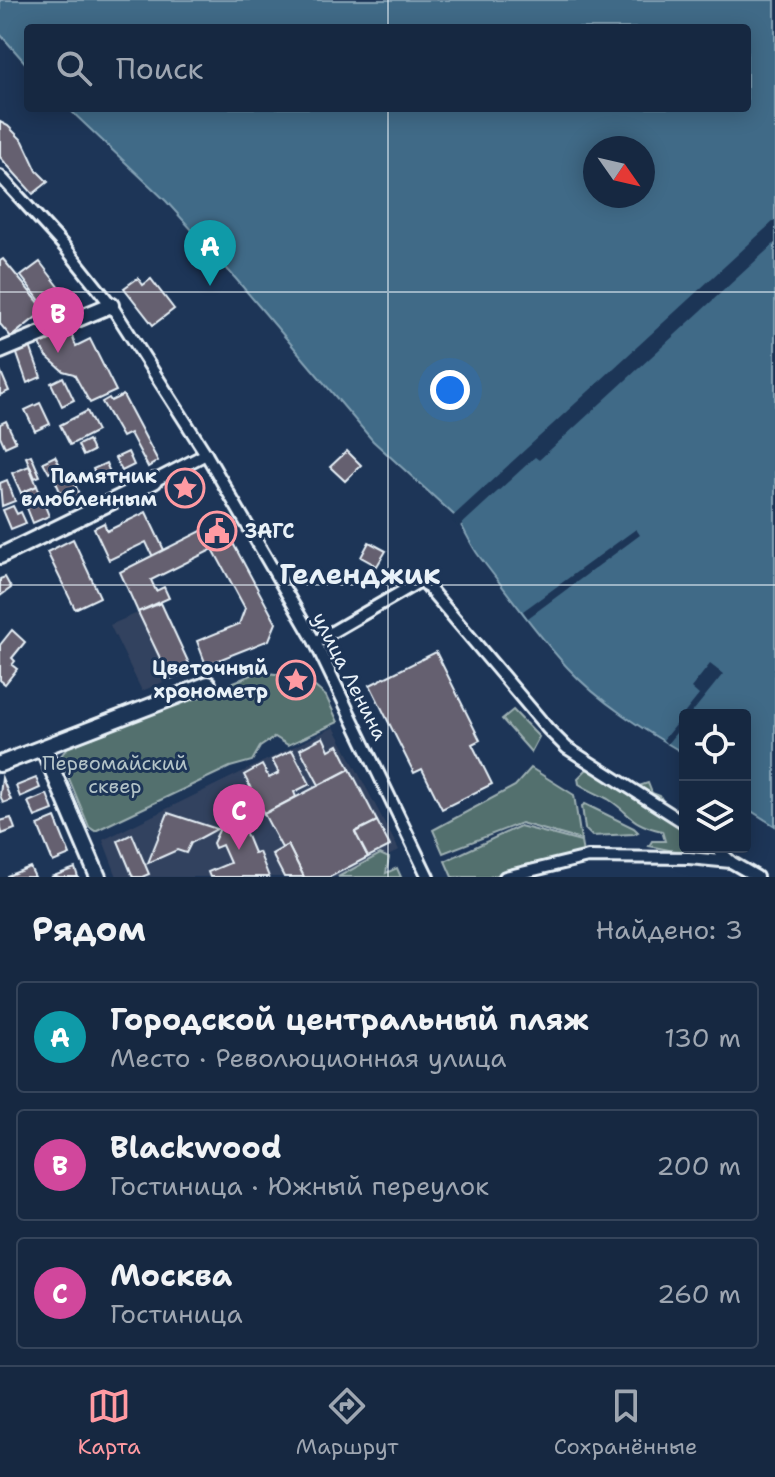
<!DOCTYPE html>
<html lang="ru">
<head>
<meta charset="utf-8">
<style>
  :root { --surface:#162841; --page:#23344c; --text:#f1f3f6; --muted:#9ea6b1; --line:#35445a; --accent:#ff9aa2 }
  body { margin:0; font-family:"Shantell Sans",sans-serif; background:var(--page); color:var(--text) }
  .controls { position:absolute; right:24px; bottom:24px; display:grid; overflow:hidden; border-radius:8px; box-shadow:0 4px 20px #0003 }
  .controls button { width:72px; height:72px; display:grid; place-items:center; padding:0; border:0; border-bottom:2px solid var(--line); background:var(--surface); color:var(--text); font:40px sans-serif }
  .compass { position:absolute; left:583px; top:136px; width:72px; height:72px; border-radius:50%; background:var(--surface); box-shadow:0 4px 20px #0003; rotate:124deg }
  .you { position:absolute; left:450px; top:390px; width:28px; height:28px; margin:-20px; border:6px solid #fff; border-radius:50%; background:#1a73e8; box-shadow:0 0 0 12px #1a73e833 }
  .badge { display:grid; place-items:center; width:52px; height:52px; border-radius:50%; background:var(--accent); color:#fff; font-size:26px; font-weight:700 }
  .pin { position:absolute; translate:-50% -66px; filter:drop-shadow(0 2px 4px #0008) }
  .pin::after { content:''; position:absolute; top:42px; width:28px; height:24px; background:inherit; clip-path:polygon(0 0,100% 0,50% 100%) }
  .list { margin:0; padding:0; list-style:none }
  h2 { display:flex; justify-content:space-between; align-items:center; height:104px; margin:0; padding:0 32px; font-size:34px }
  h2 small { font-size:26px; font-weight:400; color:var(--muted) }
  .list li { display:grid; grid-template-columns:52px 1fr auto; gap:24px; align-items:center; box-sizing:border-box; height:112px; margin:0 16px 16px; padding:0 16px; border:2px solid var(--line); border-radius:8px }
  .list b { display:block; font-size:30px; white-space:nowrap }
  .list p { margin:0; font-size:26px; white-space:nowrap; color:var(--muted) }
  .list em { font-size:26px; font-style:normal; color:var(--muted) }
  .icon { flex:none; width:44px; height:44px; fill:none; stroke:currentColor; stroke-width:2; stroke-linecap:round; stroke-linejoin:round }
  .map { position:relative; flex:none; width:775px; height:877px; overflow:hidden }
  .search { position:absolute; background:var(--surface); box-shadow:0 4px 20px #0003; left:24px; right:24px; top:24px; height:88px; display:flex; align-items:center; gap:20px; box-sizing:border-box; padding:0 28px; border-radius:8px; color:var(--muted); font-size:30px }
  .sheet { height:488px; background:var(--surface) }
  nav { display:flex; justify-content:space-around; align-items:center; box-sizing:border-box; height:112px; border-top:2px solid var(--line); background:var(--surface); font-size:22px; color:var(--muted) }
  nav a { display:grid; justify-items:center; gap:4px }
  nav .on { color:var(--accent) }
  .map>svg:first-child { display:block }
  .built { fill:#33425e }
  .green { fill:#53706e; stroke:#9eb0b3; stroke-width:2 }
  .water { fill:#406b87; stroke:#83a1b4; stroke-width:2; fill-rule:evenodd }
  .pier { fill:#1d3557 }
  .building { fill:#656170; stroke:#e8f1f8; stroke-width:2 }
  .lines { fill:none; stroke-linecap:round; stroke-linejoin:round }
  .pedestrian-casing { stroke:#e8f1f8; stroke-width:16 }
  .minor-casing { stroke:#e8f1f8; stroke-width:20 }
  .pedestrian { stroke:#1d3557; stroke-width:10 }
  .minor { stroke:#1d3557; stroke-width:14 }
  .grid { fill:none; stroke:#e8f1f8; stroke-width:2; stroke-opacity:0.55 }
  .labels { text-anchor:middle; stroke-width:6; stroke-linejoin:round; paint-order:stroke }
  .poi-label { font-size:20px; font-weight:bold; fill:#e8f1f8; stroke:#1d3557; text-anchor:end }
  .street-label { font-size:20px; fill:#e8f1f8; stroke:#1d3557 }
  .park-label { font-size:20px; fill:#b4c4c8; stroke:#1d3557 }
  .district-label { font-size:28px; font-weight:bold; fill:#e8f1f8; stroke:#1d3557 }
</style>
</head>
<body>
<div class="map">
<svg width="775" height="877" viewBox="0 0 775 877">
  <rect width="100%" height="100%" fill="#1d3557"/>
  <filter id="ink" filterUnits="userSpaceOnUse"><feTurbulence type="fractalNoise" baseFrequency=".0125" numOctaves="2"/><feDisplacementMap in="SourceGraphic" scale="16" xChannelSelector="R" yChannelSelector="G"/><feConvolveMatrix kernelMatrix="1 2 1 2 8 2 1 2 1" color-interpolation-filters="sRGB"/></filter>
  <g filter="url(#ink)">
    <g class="built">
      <path d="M 161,603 L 192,670 L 142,691 L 110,625 Z"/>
      <path d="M 334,727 L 399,850 L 350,877 L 117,877 L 103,840 Z"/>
    </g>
    <g class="green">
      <path d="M 259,672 L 284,675 L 293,690 L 308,681 L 326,696 L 338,722 L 288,745 L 275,737 L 260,747 L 252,761 L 230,767 L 95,831 L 89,827 L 60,757 L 68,747 Z"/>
      <path d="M 513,710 L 539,737 L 531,752 L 502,719 Z"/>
      <path d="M 602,763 L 608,773 L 636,787 L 648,783 L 652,793 L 660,796 L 668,809 L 685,820 L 685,847 L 693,847 L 690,851 L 679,852 L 649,846 L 652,841 L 665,841 L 662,831 C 629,824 632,814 608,799 C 598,794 588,790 579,784 L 578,778 L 586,770 Z"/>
      <path d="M 531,768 L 574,795 L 581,840 L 521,823 L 443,853 L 433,830 L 515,786 Z"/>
      <path d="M 585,804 L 634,828 L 638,832 L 634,834 L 592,836 L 585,829 L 582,806 Z"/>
      <path d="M 520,826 L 581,842 L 583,853 L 489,877 L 452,877 L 445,861 Z"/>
      <path d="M 380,854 L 389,858 L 386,873 L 397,868 L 401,877 L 338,877 Z"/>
    </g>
    <path class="water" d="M 0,0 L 775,0 L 775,826 L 745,807 L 745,715 L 685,715 L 685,754 C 644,730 600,703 567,667 C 536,633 508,593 479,556 C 469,543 465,528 454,515 L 373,441 L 236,279 L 166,201 L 68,108 L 747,108 L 747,28 L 28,28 L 28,66 L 0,34 ZM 595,148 L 643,148 L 643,196 L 595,196 Z"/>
    <g class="pier">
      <path d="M 775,220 L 775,243 L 539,460 L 535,457 L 459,527 L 451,518 Z"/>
      <path d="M 636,529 L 640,535 L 528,618 L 523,611 Z"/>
      <path d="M 710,664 L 723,674 L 690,715 L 685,715 L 685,722 L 667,744 L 663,740 L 699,695 L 691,688 Z"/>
    </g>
    <g class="building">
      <path d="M 0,122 L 8,126 L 23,141 L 37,171 L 48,182 L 33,194 L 0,157 Z"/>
      <path d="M 3,259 L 45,310 L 11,337 L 0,324 L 0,261 Z"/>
      <path d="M 40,262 L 77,310 L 54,319 L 21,276 Z"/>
      <path d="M 138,278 L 143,285 L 151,279 L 174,309 L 153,325 L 124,288 Z"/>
      <path d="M 70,331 L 76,346 L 90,339 L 116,391 L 90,403 L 74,374 L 63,371 L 45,355 L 40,344 Z"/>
      <path d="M 30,346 L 41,377 L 27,383 L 16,351 Z"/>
      <path d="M 0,370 L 9,391 L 0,395 Z"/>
      <path d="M 63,377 L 74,400 L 62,406 L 51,383 Z"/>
      <path d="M 123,395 L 158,461 L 148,467 L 130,433 L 122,437 L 102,402 L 109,398 L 111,401 Z"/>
      <path d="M 40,403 L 50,424 L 35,431 L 25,410 Z"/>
      <path d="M 87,411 L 97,431 L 70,445 L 60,425 Z"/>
      <path d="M 6,421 L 16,442 L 5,447 L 0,436 L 0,424 Z"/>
      <path d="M 88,440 L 93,451 L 83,456 L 78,445 Z"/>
      <path d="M 347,451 L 361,465 L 345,481 L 330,467 Z"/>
      <path d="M 128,452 L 134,465 L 122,471 L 115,458 Z"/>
      <path d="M 31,455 L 40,476 L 35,478 L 26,457 Z"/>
      <path d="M 55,456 L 61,467 L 49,473 L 43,462 Z"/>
      <path d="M 106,463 L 112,477 L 99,482 L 93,469 Z"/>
      <path d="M 29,466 L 37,486 L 21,493 L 12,473 Z"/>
      <path d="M 70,473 L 80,496 L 65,503 L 55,480 Z"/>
      <path d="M 7,480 L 15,501 L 2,506 L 0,483 Z"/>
      <path d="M 37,486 L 49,516 L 33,523 L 21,493 Z"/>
      <path d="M 13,506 L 17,514 L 21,512 L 26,523 L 11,529 L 3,510 Z"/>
      <path d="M 146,512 L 164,550 L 153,557 L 146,542 L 109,560 L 94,528 L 104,523 L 107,531 Z"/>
      <path d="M 221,521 L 276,623 L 269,640 L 206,665 L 197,641 L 239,624 L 245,608 L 213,549 L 151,580 L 156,591 L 164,587 L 169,598 L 138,612 L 120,572 Z"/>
      <path d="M 73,539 L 100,597 L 75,609 L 47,552 Z"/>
      <path d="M 369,542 L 386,551 L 377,566 L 361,557 Z"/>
      <path d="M 5,577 L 11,588 L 0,596 L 0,579 Z"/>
      <path d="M 161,603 L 192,670 L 170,679 L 138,612 Z"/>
      <path d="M 12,630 L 25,642 L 12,658 L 15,661 L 12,665 L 17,669 L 5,684 L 0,680 L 0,645 Z"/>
      <path d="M 436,652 L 480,740 L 472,744 L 492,784 L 442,809 L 422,769 L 414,773 L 370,685 Z"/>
      <path d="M 323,737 L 329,750 L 338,745 L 350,769 L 319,785 L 300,749 Z"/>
      <path d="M 292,750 L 310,784 L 294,792 L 296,797 L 264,814 L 244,775 L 262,765 L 269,778 L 279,773 L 272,760 Z"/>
      <path d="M 350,769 L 377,821 L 355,832 L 368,857 L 330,877 L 304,877 L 288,845 L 282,848 L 264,814 Z"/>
      <path d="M 2,778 L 11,800 L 3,803 L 0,795 Z"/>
      <path d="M 36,778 L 40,788 L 20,797 L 16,786 Z"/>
      <path d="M 47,794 L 53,810 L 35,817 L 28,802 Z"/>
      <path d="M 168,813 L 217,829 L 191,843 L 186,853 L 177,850 L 148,863 Z"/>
      <path d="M 11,818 L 15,829 L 2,834 L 0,821 Z"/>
      <path d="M 55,818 L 70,855 L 53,862 L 38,825 Z"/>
      <path d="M 240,819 L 254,853 L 259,852 L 269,877 L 210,877 L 208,872 L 230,863 L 222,845 L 215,848 L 213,843 L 222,824 Z"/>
      <path d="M 377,821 L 390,846 L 368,857 L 355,832 Z"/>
      <path d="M 132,834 L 149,874 L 142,877 L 133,877 L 118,841 Z"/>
      <path d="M 288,845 L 304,877 L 284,877 L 272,854 Z"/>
      <path d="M 30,867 L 35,877 L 7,877 L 7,876 Z"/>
      <path d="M 75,868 L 78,877 L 51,877 Z"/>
    </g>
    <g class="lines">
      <defs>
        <g id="pedestrian">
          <path d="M 0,176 L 64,246 L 111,305 L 206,454 L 315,642 L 428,877"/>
          <path d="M 154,481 L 206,454"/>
          <path d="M 315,642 L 422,580 L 548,729 L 567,748 L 685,823"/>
          <path d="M 715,847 L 731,862 L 757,877"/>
          <path d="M 505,877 L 588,857 L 689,858 L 731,862"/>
        </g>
        <g id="minor">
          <path d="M 0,351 L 111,305"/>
          <path d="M 0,556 L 154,481"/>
          <path d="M 43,748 L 98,877"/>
          <path d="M 0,764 L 208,684"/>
        </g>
      </defs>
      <use href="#pedestrian" class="pedestrian-casing"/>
      <use href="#minor" class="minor-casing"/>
      <use href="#pedestrian" class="pedestrian"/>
      <use href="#minor" class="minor"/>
    </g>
  </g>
  <path class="grid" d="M 388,0 L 388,28M 388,108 L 388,877M 0,292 L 775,292M 0,585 L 775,585"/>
  <defs>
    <symbol id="sight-ring" viewBox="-11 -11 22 22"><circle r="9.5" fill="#1d3557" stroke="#ff9aa2" stroke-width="1.5"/><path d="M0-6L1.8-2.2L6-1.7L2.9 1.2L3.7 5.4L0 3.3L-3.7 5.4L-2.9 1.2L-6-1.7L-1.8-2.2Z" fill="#ff9aa2"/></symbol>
    <symbol id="civic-ring" viewBox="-11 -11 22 22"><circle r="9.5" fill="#1d3557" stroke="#ff9aa2" stroke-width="1.5"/><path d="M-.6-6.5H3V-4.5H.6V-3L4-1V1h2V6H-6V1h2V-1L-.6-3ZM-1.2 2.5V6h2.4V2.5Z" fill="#ff9aa2"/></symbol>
  </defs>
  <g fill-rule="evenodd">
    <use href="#sight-ring" x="163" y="466" width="44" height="44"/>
    <use href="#civic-ring" x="195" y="509" width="44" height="44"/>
    <use href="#sight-ring" x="274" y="658" width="44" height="44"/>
  </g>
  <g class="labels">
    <g class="poi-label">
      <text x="157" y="483">Памятник<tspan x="157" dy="23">влюбленным</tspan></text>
      <text x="245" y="538" text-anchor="start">ЗАГС</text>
      <text x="268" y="675">Цветочный<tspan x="268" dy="23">хронометр</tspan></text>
    </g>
    <g class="street-label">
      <text transform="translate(350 676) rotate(63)" y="7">улица Ленина</text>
    </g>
    <g class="park-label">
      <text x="115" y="770">Первомайский<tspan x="115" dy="23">сквер</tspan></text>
    </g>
    <g class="district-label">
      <text x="360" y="584">Геленджик</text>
    </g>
  </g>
</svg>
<div class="controls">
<button><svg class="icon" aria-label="locate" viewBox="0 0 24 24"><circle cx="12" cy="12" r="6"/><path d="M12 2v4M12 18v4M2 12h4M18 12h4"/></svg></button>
<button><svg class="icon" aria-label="layers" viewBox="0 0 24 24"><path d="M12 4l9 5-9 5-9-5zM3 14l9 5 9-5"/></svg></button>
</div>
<svg class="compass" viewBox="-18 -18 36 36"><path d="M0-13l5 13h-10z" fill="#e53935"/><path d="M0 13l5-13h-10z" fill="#9ea6b1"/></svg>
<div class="you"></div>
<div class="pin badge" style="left:210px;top:286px;background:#0f9aa8">A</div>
<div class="pin badge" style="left:58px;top:353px;background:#d1479c">B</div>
<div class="pin badge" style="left:239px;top:850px;background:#d1479c">C</div>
<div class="search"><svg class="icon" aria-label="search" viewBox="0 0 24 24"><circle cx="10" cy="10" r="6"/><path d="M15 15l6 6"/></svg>Поиск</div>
</div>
<section class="sheet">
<h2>Рядом<small>Найдено: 3</small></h2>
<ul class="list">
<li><span class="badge" style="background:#0f9aa8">A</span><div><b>Городской центральный пляж</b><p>Место · Революционная улица</p></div><em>130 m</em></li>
<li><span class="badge" style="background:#d1479c">B</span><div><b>Blackwood</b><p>Гостиница · Южный переулок</p></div><em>200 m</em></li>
<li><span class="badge" style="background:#d1479c">C</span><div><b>Москва</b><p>Гостиница</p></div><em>260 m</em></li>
</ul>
</section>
<nav>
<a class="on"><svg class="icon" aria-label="map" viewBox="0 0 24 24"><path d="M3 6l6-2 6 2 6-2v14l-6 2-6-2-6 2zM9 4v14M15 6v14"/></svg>Карта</a>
<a><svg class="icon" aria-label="directions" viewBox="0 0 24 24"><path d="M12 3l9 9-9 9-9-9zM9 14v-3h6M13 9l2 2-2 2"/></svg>Маршрут</a>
<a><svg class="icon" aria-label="saved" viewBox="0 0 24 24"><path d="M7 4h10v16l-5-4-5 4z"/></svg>Сохранённые</a>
</nav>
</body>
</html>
